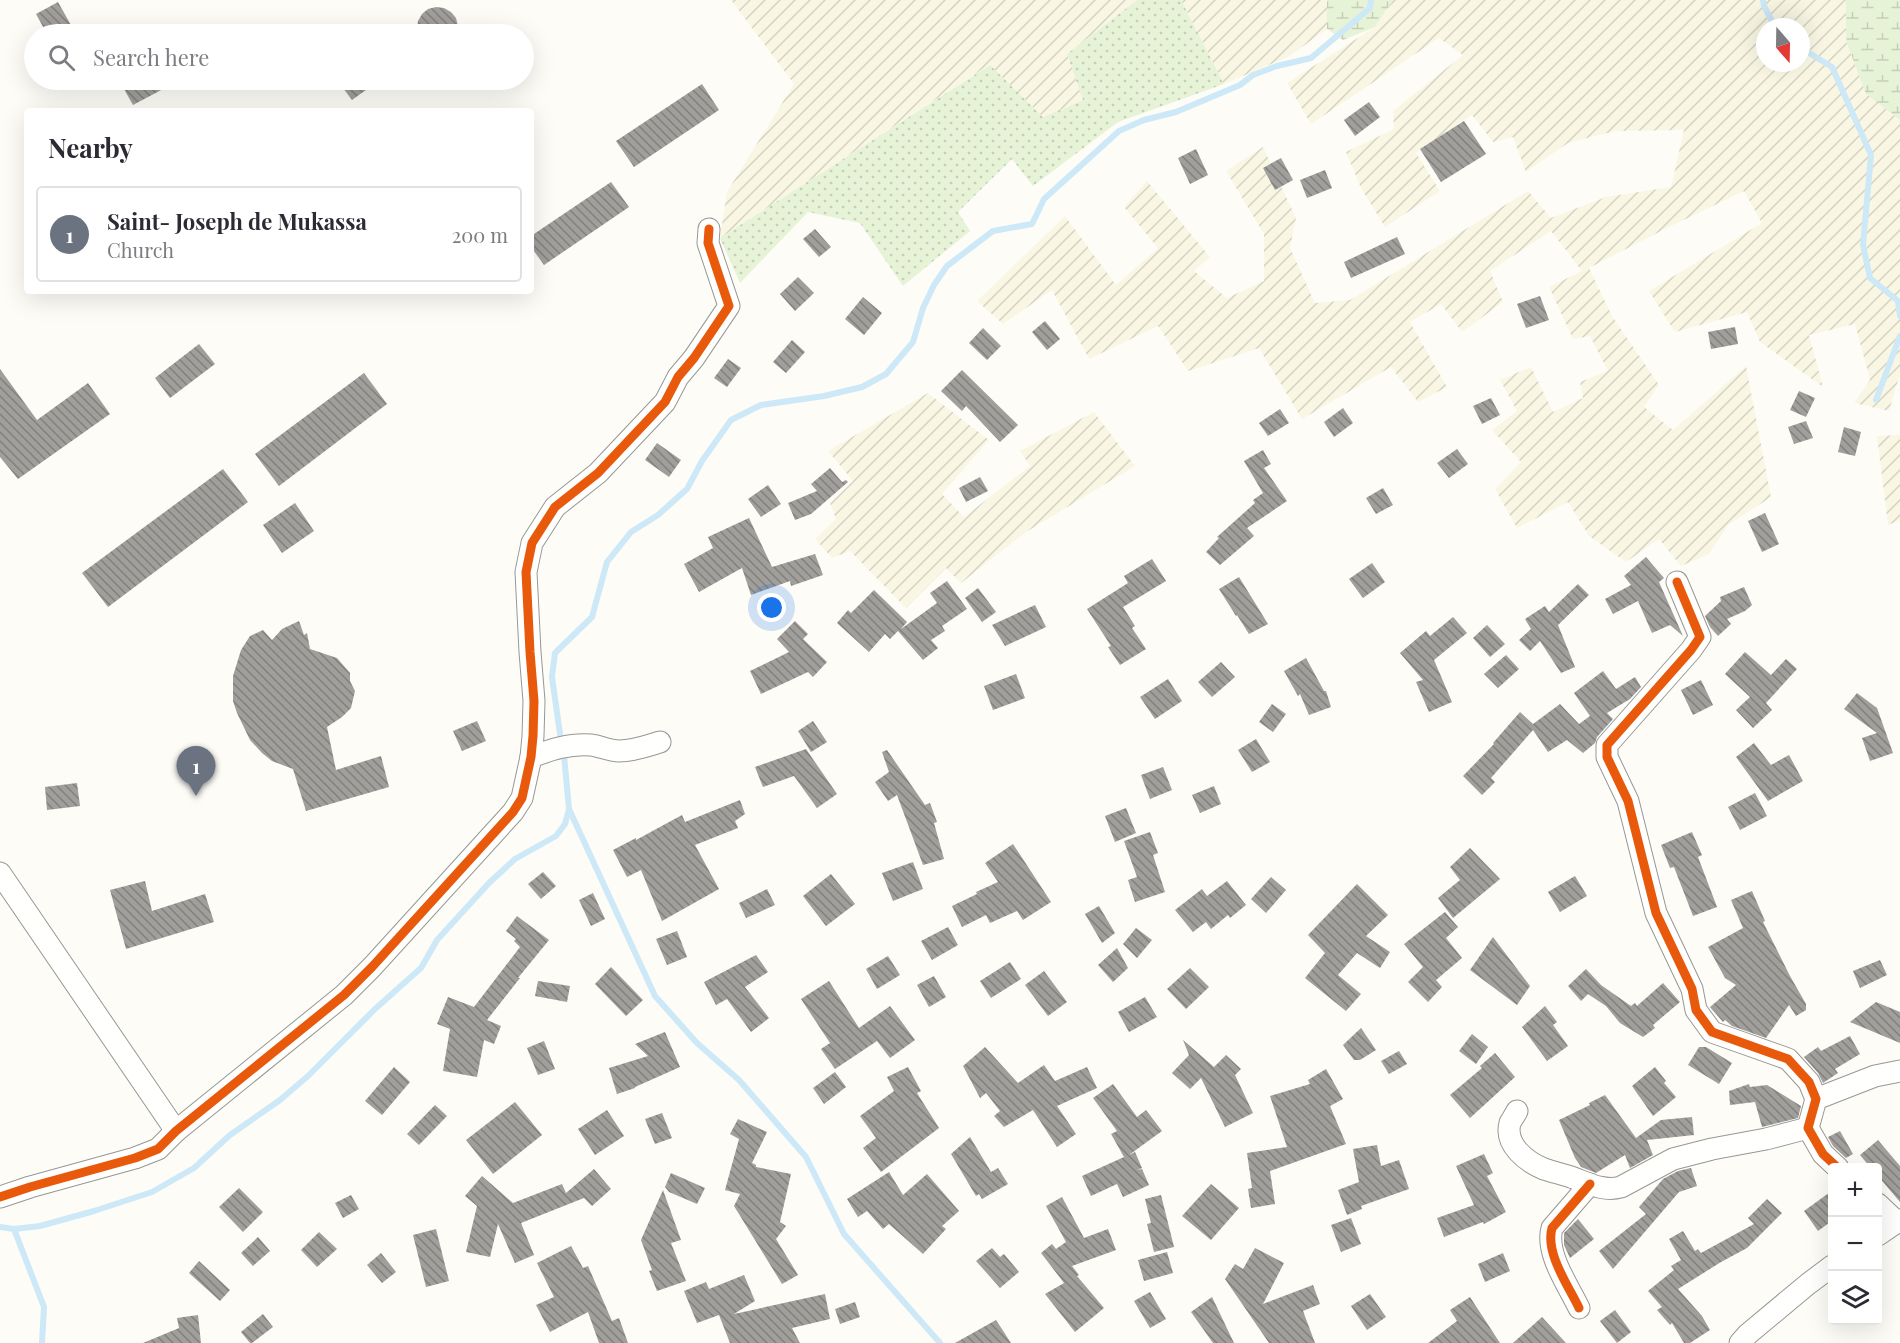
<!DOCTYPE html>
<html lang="en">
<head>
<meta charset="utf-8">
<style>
  :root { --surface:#fff; --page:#f7f7f7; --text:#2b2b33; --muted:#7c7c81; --line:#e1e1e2; --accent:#646362 }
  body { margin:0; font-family:"Playfair Display",serif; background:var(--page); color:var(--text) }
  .controls { position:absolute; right:18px; bottom:18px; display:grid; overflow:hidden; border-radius:6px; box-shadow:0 6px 24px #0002 }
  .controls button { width:54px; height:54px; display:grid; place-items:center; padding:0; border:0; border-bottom:2px solid var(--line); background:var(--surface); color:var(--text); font:30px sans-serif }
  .compass { position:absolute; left:1756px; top:18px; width:54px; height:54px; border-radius:50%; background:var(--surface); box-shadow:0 6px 24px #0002; rotate:160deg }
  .you { position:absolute; left:772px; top:608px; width:21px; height:21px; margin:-15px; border:4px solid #fff; border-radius:50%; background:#1a73e8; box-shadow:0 0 0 9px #1a73e833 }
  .badge { display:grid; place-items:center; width:39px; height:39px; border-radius:50%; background:var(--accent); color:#fff; font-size:20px; font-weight:700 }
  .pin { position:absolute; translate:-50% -50px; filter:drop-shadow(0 2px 3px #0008) }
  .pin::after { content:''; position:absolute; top:32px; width:21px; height:18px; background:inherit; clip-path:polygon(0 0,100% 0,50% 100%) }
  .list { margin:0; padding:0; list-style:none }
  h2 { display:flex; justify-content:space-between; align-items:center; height:78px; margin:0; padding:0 24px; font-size:26px }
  h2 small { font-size:20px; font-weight:400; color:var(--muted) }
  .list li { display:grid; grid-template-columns:39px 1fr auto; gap:18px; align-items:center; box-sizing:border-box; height:96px; margin:0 12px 12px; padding:0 12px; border:2px solid var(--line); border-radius:6px }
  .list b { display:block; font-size:22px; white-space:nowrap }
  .list p { margin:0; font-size:20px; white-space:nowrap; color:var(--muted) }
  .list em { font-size:20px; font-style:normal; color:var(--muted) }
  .icon { flex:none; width:33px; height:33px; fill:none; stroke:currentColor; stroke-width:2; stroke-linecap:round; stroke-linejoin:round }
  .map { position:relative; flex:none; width:1900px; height:1343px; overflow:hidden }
  .search { position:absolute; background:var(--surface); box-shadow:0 6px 24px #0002; left:24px; top:24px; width:510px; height:66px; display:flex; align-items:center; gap:15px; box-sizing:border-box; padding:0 21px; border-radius:33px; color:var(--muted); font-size:22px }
  .panel { position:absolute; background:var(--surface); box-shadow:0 6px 24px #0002; left:24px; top:108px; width:510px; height:186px; border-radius:6px }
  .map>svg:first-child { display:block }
  .farmland { fill:url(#farmland-furrows); fill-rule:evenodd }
  .grass { fill:url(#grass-dots) }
  .wetland { fill:url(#wetland-marsh) }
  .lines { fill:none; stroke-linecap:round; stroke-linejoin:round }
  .stream { stroke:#cde8f7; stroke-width:6 }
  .building { fill:url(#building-back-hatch) }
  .minor-casing { stroke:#979795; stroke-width:23 }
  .minor { stroke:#fffffe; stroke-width:21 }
  .cycleway-casing { stroke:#fff; stroke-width:13 }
  .cycleway { stroke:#e8590c; stroke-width:9 }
</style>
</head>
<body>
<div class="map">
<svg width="1900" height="1343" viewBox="0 0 1900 1343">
  <defs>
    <pattern id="farmland-furrows" width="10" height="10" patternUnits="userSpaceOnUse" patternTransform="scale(1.5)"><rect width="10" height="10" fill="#f9f7e4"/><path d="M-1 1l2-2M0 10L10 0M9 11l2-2" fill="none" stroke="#d4d3c3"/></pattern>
    <pattern id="grass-dots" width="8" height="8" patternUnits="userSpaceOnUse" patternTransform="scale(1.5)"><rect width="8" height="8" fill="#e7f3d7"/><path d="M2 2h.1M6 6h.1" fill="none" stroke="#c5cfb8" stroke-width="1.8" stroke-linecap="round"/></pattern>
    <pattern id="wetland-marsh" width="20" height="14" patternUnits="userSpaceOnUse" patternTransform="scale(1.5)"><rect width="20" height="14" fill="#e7f3d7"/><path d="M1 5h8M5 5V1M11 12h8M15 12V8" fill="none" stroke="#c5cfb8"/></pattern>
    <pattern id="building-back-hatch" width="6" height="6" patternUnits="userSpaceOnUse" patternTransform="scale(1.5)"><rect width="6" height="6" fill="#a19f9c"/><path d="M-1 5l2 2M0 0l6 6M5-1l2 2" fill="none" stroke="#82807e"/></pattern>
  </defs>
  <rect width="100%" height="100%" fill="#fdfcf7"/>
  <g class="farmland">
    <path d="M 731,0 L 1137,0 L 1067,54 L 1083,100 L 1043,117 L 989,65 L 720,238 L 727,192 L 794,84 Z"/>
    <path d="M 1181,0 L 1327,0 L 1327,29 L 1288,57 L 1224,84 Z"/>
    <path d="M 1393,0 L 1846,0 L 1846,41 L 1866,93 L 1900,120 L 1900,374 L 1889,411 L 1854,403 L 1870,380 L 1855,324 L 1809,335 L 1823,387 L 1760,342 L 1747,312 L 1675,332 L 1649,291 L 1762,223 L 1744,191 L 1663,230 L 1589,268 L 1612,316 L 1659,385 L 1644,407 L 1673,430 L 1746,366 L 1771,497 L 1728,525 L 1709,554 L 1681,566 L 1659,539 L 1626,562 L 1589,536 L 1568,502 L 1517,528 L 1495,489 L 1521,462 L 1492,430 L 1517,411 L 1500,380 L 1531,367 L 1553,412 L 1583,398 L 1580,382 L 1608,371 L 1590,336 L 1573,339 L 1549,287 L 1582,271 L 1551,231 L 1490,271 L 1503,302 L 1462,332 L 1441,304 L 1410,322 L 1447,387 L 1418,402 L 1391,367 L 1302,419 L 1259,348 L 1188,371 L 1158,326 L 1089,359 L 1052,290 L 1003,324 L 977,301 L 1065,216 L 1116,285 L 1158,248 L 1124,207 L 1147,181 L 1210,257 L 1194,271 L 1227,298 L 1264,281 L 1264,234 L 1226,171 L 1263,147 L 1296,218 L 1290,248 L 1315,303 L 1350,300 L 1528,191 L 1551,218 L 1606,197 L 1671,187 L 1684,130 L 1615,131 L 1568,143 L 1526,172 L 1513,137 L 1493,142 L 1472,115 L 1416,153 L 1440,191 L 1385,227 L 1361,188 L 1346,152 L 1394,129 L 1393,111 L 1463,55 L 1439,38 L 1311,124 L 1287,83 L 1375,27 ZM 1765,27 L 1801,27 L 1801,63 L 1765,63 Z"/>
    <path d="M 928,393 L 989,440 L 942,494 L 964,517 L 1030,466 L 1020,451 L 1094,412 L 1135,466 L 1026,532 L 961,583 L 946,568 L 906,608 L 850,551 L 832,558 L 815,539 L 836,519 L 830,503 L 853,481 L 828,451 Z"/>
    <path d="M 1900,435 L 1900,520 L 1888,525 L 1877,436 Z"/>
  </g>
  <path class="grass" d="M 1137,0 L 1181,0 L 1224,84 L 1118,122 L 1033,186 L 1012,159 L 958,212 L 970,231 L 903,286 L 860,223 L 808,212 L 740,283 L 720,238 L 990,65 L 1043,117 L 1083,100 L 1067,54 Z"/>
  <g class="wetland">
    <path d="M 1327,0 L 1393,0 L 1375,27 L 1343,40 L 1327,29 Z"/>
    <path d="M 1846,0 L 1900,0 L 1900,120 L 1866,94 L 1846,41 Z"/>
  </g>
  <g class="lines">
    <g class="stream">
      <path d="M 1763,0 L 1764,6 L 1775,27"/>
      <path d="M 1801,48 L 1832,67 L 1871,155 L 1863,245 L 1870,278 L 1898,301 L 1900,316"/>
      <path d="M 1876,400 L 1900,336"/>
      <path d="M 561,741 L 552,677 L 555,653 L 592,617 L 607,562 L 631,532 L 658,515 L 687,489 L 702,461 L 731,420 L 761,405 L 824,396 L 862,387 L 886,374 L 913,342 L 923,308 L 934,285 L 947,266 L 993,231 L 1032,224 L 1044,199 L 1119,131 L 1144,120 L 1176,112 L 1240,85 L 1253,75 L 1277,66 L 1311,58 L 1370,8 L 1371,0"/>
      <path d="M 569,809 L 655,996 L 697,1043 L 739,1080 L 806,1157 L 844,1234 L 940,1343"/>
      <path d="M 0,1227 L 14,1229 L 40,1226 L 94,1211 L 152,1192 L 194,1168 L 230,1135 L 280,1100 L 308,1076 L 375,1009 L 421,968 L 437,940 L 489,883 L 515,859 L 556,836 L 565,824 L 569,809 L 564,755"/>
      <path d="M 14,1229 L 44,1307 L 42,1343"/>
    </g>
  </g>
  <g class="building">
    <path d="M 58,2 L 76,34 L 47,34 L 36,14 Z"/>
    <path d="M 436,7 L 444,8 L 451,12 L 456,18 L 458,26 L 457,34 L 416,34 L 418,21 L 422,14 L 428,9 Z"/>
    <path d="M 119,80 L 180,80 L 133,105 Z"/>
    <path d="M 337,80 L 380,80 L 352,100 Z"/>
    <path d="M 702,84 L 719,110 L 634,167 L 616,141 Z"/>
    <path d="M 1369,102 L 1380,117 L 1355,136 L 1344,120 Z"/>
    <path d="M 1464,121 L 1486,154 L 1441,182 L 1420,149 Z"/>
    <path d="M 1196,149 L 1208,175 L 1190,184 L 1178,158 Z"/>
    <path d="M 1281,158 L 1293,180 L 1275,190 L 1263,168 Z"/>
    <path d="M 1325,170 L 1332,188 L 1307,198 L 1300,180 Z"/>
    <path d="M 611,182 L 629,207 L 544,265 L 531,247 L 531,236 Z"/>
    <path d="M 815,229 L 831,247 L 819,257 L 803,239 Z"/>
    <path d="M 1397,237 L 1405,254 L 1351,278 L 1344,262 Z"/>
    <path d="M 798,277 L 814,293 L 795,311 L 780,294 Z"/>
    <path d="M 1540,296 L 1549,320 L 1526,328 L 1517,304 Z"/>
    <path d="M 863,297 L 882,313 L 864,335 L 845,319 Z"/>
    <path d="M 1045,321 L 1060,339 L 1047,350 L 1032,332 Z"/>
    <path d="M 1735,327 L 1738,344 L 1711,349 L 1708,332 Z"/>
    <path d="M 983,328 L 1001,346 L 987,360 L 969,343 Z"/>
    <path d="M 792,340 L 805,352 L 786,373 L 773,362 Z"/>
    <path d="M 199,344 L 215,364 L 170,398 L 155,378 Z"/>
    <path d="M 728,359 L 741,368 L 727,387 L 714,378 Z"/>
    <path d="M 0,369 L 37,420 L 88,383 L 110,414 L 18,479 L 0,457 Z"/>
    <path d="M 962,370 L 1018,425 L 1000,442 L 966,406 L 962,411 L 941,391 Z"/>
    <path d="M 364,373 L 387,404 L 279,486 L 255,454 Z"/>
    <path d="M 1799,391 L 1815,398 L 1806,417 L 1790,410 Z"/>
    <path d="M 1491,398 L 1500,415 L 1482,424 L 1473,406 Z"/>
    <path d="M 1343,408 L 1353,423 L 1334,437 L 1324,422 Z"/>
    <path d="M 1280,409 L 1289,423 L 1268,436 L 1259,423 Z"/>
    <path d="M 1806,421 L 1813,438 L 1794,444 L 1788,427 Z"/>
    <path d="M 1844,427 L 1861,432 L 1855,456 L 1838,452 Z"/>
    <path d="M 657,443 L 681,460 L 669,477 L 645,460 Z"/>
    <path d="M 1457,449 L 1468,464 L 1449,478 L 1437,463 Z"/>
    <path d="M 1263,450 L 1271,464 L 1264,468 L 1287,501 L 1247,528 L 1254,536 L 1220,565 L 1206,552 L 1219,538 L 1217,537 L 1255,503 L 1253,500 L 1263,493 L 1244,461 Z"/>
    <path d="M 830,468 L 842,482 L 846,480 L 848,482 L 811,514 L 795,520 L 788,503 L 817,491 L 811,484 Z"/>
    <path d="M 223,469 L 248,502 L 108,607 L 82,573 Z"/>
    <path d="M 980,477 L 988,491 L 966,502 L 959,488 Z"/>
    <path d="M 768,485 L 781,504 L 761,517 L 748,499 Z"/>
    <path d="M 1383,488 L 1393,505 L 1376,514 L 1366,498 Z"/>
    <path d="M 295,503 L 314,531 L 282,553 L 263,525 Z"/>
    <path d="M 1765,513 L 1779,544 L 1762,552 L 1748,521 Z"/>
    <path d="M 749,518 L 772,567 L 815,554 L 823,575 L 791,586 L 790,581 L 751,595 L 742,568 L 699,592 L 684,564 L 713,548 L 708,537 Z"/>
    <path d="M 1646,557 L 1664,578 L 1659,582 L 1683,636 L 1670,625 L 1652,633 L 1638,601 L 1613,614 L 1605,599 L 1631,585 L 1624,576 Z"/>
    <path d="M 1152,559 L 1166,581 L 1123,607 L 1135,626 L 1132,628 L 1146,649 L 1120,665 L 1108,647 L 1111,646 L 1087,609 L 1128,583 L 1124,576 Z"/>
    <path d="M 1372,563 L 1385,582 L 1363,598 L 1349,579 Z"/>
    <path d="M 1239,577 L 1268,624 L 1249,634 L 1237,615 L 1236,616 L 1219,589 Z"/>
    <path d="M 947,581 L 967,609 L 942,626 L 945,631 L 931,640 L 938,648 L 923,660 L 898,631 L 890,639 L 885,634 L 869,652 L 837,623 L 848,610 L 851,613 L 874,590 L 907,622 L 901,629 L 937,603 L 930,593 Z"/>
    <path d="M 1578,584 L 1589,595 L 1558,625 L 1575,667 L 1561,673 L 1540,641 L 1530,651 L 1519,640 L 1531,629 L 1525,619 L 1545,606 L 1549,612 Z"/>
    <path d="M 1744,587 L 1752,605 L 1745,611 L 1727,619 L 1731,624 L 1718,636 L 1710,627 L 1705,616 L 1721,601 L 1720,597 Z"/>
    <path d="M 978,588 L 996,612 L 982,622 L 965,598 Z"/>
    <path d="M 1035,605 L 1046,627 L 1005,646 L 992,625 Z"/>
    <path d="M 1453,617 L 1467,633 L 1434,660 L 1452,702 L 1429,712 L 1416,682 L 1423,680 L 1400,653 L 1426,631 L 1430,636 Z"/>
    <path d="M 299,621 L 304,635 L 307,633 L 310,649 L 337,658 L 350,673 L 350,681 L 355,691 L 351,708 L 342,717 L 327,727 L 336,770 L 381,756 L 389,787 L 306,811 L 293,769 L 272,761 L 262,753 L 250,740 L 237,713 L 233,701 L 233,676 L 241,650 L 250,636 L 263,630 L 272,640 L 282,629 Z"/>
    <path d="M 795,621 L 808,634 L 803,639 L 827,662 L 813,677 L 808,672 L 761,694 L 750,671 L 789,652 L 777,639 Z"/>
    <path d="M 1487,625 L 1505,644 L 1490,657 L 1473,638 Z"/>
    <path d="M 1745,652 L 1771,675 L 1786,659 L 1797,669 L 1766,703 L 1772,710 L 1753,728 L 1736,710 L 1750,697 L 1725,674 Z"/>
    <path d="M 1506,655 L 1519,669 L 1498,688 L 1484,674 Z"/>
    <path d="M 1306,658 L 1324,691 L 1326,691 L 1331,707 L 1309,715 L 1300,694 L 1298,696 L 1284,671 Z"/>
    <path d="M 1221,662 L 1235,677 L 1212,697 L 1198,682 Z"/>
    <path d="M 1603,671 L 1616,689 L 1635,677 L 1641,687 L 1630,699 L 1607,713 L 1613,719 L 1597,737 L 1595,743 L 1583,753 L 1567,740 L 1548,752 L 1533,730 L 1491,778 L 1495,782 L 1482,795 L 1463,776 L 1494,744 L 1493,743 L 1520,712 L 1533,724 L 1560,704 L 1579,724 L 1590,716 L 1574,693 Z"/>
    <path d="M 1016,674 L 1025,698 L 993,710 L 984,686 Z"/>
    <path d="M 1168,679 L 1182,701 L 1155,719 L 1140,697 Z"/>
    <path d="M 1701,680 L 1713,705 L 1693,715 L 1681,690 Z"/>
    <path d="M 1857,693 L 1877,708 L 1893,753 L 1870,761 L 1862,738 L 1877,733 L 1844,709 Z"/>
    <path d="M 1272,704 L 1286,714 L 1273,732 L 1259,722 Z"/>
    <path d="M 477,721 L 486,741 L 462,751 L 453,731 Z"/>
    <path d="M 813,721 L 827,742 L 811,752 L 798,731 Z"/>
    <path d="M 1256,739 L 1270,762 L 1252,772 L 1238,750 Z"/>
    <path d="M 1754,743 L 1771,765 L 1789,755 L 1803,781 L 1768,801 L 1736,757 Z"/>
    <path d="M 806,749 L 837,794 L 817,808 L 794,776 L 763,787 L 755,767 Z"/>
    <path d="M 887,750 L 925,805 L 930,803 L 937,822 L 934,823 L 944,859 L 923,865 L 897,795 L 888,801 L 875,782 L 889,772 L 882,752 Z"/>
    <path d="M 1163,767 L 1172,790 L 1150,799 L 1141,775 Z"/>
    <path d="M 77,783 L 80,806 L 47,810 L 45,787 Z"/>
    <path d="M 1214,786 L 1221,804 L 1200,813 L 1192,795 Z"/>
    <path d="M 1755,793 L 1767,816 L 1740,830 L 1728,807 Z"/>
    <path d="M 740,800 L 745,814 L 735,821 L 738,828 L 695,845 L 719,889 L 662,921 L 641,870 L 627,877 L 613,850 L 636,838 L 636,840 L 682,815 L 685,822 Z"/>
    <path d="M 1126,808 L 1136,833 L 1115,842 L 1105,816 Z"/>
    <path d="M 1150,832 L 1158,853 L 1153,855 L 1165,892 L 1135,902 L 1128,880 L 1137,877 L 1124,841 Z"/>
    <path d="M 1692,832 L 1702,855 L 1698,857 L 1717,907 L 1693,916 L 1674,867 L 1670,868 L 1661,845 Z"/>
    <path d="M 1013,844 L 1051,902 L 1023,920 L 1017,911 L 990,923 L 986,915 L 962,927 L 952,906 L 977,894 L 976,892 L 998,882 L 985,863 Z"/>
    <path d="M 1470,848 L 1500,879 L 1453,918 L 1438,898 L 1460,880 L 1450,867 Z"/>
    <path d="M 913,862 L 923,889 L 893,901 L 882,873 Z"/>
    <path d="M 543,872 L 556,886 L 541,899 L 528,884 Z"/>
    <path d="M 831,874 L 855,904 L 826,926 L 803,896 Z"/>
    <path d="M 1575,876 L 1587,896 L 1560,912 L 1548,892 Z"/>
    <path d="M 1271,877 L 1286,890 L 1266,913 L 1251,899 Z"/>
    <path d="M 145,881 L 152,911 L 205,894 L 214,922 L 126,949 L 110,890 Z"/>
    <path d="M 1227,881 L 1246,905 L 1230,918 L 1228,915 L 1211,929 L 1206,922 L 1193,932 L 1175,910 L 1202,889 L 1207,896 Z"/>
    <path d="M 1357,884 L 1388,915 L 1366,936 L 1390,952 L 1380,968 L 1357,953 L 1338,975 L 1361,994 L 1346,1011 L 1305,978 L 1325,953 L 1308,935 Z"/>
    <path d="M 767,889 L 775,905 L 746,918 L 739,903 Z"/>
    <path d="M 1752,891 L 1765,921 L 1763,922 L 1790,976 L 1806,1004 L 1806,1010 L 1796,1016 L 1789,1005 L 1766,1038 L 1732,1026 L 1725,1020 L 1723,1022 L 1710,1007 L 1736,985 L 1725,978 L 1708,947 L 1743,928 L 1731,900 Z"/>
    <path d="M 593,893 L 605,919 L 591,926 L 579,900 Z"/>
    <path d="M 1099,906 L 1115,933 L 1102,943 L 1085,914 Z"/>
    <path d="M 1445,912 L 1458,927 L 1446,938 L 1462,958 L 1436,980 L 1442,987 L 1428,1002 L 1408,982 L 1423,967 L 1404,944 Z"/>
    <path d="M 517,916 L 549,940 L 518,978 L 520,978 L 487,1020 L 501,1026 L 494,1044 L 484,1040 L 477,1077 L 443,1071 L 450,1029 L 437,1024 L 448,997 L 474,1007 L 520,947 L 514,941 L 516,939 L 506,931 Z"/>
    <path d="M 948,927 L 958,945 L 932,960 L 921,941 Z"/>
    <path d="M 1136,928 L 1152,940 L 1137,958 L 1123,944 Z"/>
    <path d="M 677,931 L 687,957 L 667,965 L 656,939 Z"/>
    <path d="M 1493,937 L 1530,986 L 1517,1005 L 1470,970 Z"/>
    <path d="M 1117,948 L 1128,968 L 1113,982 L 1098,965 Z"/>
    <path d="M 756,955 L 768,972 L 745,987 L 769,1018 L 751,1032 L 727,999 L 716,1005 L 704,982 Z"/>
    <path d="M 888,956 L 900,975 L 877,989 L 866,969 Z"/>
    <path d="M 1880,960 L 1887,975 L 1860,988 L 1853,971 Z"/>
    <path d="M 1010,962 L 1021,979 L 991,998 L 980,981 Z"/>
    <path d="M 611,967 L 643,1000 L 626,1016 L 595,984 Z"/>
    <path d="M 1190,968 L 1209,987 L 1186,1009 L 1167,989 Z"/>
    <path d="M 1586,969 L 1601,985 L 1631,1006 L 1635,1003 L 1637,1006 L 1663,983 L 1680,1002 L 1653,1025 L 1655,1028 L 1643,1037 L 1620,1023 L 1606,1006 L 1588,994 L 1581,1001 L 1568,986 Z"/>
    <path d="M 1044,971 L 1067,1002 L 1048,1016 L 1025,985 Z"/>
    <path d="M 934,976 L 946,997 L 929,1007 L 917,985 Z"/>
    <path d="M 538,981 L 570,986 L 567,1002 L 535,996 Z"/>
    <path d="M 829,981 L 859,1028 L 890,1006 L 915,1040 L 890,1058 L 877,1041 L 835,1069 L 821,1049 L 830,1043 L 801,999 Z"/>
    <path d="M 1145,997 L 1157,1017 L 1129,1032 L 1118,1012 Z"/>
    <path d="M 1876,1002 L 1900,1012 L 1900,1043 L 1850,1022 Z"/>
    <path d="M 1545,1006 L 1557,1022 L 1553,1025 L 1568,1046 L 1547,1061 L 1522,1027 Z"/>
    <path d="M 1361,1028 L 1376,1050 L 1360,1060 L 1354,1060 L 1343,1045 Z"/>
    <path d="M 665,1032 L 680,1067 L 635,1087 L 635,1088 L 617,1094 L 609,1068 L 648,1056 L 635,1044 Z"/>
    <path d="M 1472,1034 L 1488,1047 L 1476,1064 L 1459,1051 Z"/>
    <path d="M 1850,1036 L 1860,1054 L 1835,1069 L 1838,1073 L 1823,1083 L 1818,1073 L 1804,1057 L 1818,1047 L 1821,1051 Z"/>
    <path d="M 1183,1040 L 1214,1067 L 1226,1055 L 1241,1069 L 1235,1075 L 1253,1113 L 1225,1127 L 1201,1078 L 1190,1089 L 1172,1073 L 1189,1055 Z"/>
    <path d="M 544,1041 L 555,1069 L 538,1075 L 527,1048 Z"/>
    <path d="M 985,1047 L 1018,1083 L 1044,1065 L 1055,1081 L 1087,1067 L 1097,1088 L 1057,1106 L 1076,1134 L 1057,1147 L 1033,1110 L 1004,1127 L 994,1116 L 1000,1111 L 986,1093 L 980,1098 L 963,1066 Z"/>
    <path d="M 1699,1047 L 1706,1047 L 1732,1063 L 1719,1084 L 1688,1065 Z"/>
    <path d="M 1399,1051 L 1407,1064 L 1389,1074 L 1381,1061 Z"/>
    <path d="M 1495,1053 L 1515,1077 L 1470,1118 L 1450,1095 L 1482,1068 L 1480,1066 Z"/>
    <path d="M 394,1067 L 410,1082 L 382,1115 L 365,1101 Z"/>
    <path d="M 908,1067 L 921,1091 L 917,1093 L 939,1128 L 881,1172 L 863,1148 L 876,1138 L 860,1116 L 894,1091 L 887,1077 Z"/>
    <path d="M 1655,1067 L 1666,1081 L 1664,1083 L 1676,1097 L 1653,1116 L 1632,1086 Z"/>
    <path d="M 1326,1069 L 1343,1099 L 1330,1106 L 1346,1144 L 1270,1171 L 1275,1204 L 1251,1208 L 1248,1189 L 1252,1188 L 1247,1153 L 1287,1147 L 1270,1096 L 1310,1084 L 1308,1080 Z"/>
    <path d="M 835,1072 L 846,1087 L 824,1104 L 813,1088 Z"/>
    <path d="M 1113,1084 L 1137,1117 L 1146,1110 L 1162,1131 L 1129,1155 L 1135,1152 L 1142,1168 L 1137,1170 L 1142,1169 L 1149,1185 L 1123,1197 L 1117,1184 L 1091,1196 L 1082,1176 L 1124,1157 L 1111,1134 L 1117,1131 L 1093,1098 Z"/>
    <path d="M 1749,1084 L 1750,1087 L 1767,1085 L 1801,1106 L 1798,1118 L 1762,1127 L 1755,1102 L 1730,1105 L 1729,1091 Z"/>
    <path d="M 1605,1095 L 1636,1138 L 1661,1120 L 1692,1117 L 1694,1135 L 1647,1140 L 1653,1155 L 1630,1168 L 1625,1155 L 1596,1173 L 1581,1167 L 1575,1158 L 1559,1120 L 1590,1105 L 1589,1103 Z"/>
    <path d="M 515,1102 L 542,1135 L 493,1174 L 466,1140 Z"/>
    <path d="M 435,1105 L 447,1116 L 419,1145 L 407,1134 Z"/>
    <path d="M 607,1110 L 624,1136 L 595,1155 L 578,1129 Z"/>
    <path d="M 662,1113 L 672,1138 L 655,1144 L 645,1119 Z"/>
    <path d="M 738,1119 L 767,1132 L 752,1163 L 756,1165 L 756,1167 L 791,1174 L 780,1222 L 786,1226 L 776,1239 L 798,1275 L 782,1284 L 734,1206 L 740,1194 L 725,1190 L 739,1139 L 730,1134 Z"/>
    <path d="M 1840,1131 L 1853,1154 L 1846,1158 L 1833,1146 L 1828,1137 Z"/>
    <path d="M 970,1137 L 991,1172 L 998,1168 L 1008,1184 L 982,1199 L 979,1194 L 976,1196 L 951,1154 Z"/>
    <path d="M 1878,1140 L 1900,1166 L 1900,1202 L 1878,1176 L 1878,1167 L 1870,1167 L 1860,1155 Z"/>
    <path d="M 1377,1145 L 1381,1166 L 1399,1160 L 1409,1189 L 1361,1206 L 1362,1209 L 1347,1215 L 1338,1190 L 1359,1182 L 1353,1149 Z"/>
    <path d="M 1484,1154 L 1493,1173 L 1487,1176 L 1506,1212 L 1484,1224 L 1483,1222 L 1444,1237 L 1437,1218 L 1474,1205 L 1456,1166 Z"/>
    <path d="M 1691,1168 L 1697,1186 L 1679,1192 L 1613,1269 L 1599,1251 L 1646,1214 L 1639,1207 L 1663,1179 L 1678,1171 Z"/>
    <path d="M 594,1169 L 611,1189 L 592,1206 L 584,1198 L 521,1223 L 534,1255 L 515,1263 L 498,1224 L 490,1257 L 466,1252 L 477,1206 L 465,1196 L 482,1176 L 513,1203 L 562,1184 L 566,1193 Z"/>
    <path d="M 889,1172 L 903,1195 L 927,1174 L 959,1211 L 942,1226 L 946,1229 L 923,1254 L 889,1224 L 883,1229 L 867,1211 L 858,1217 L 847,1199 Z"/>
    <path d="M 671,1173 L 705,1188 L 697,1204 L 669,1192 L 665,1187 Z"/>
    <path d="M 1211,1184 L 1239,1208 L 1211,1240 L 1182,1216 Z"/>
    <path d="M 239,1188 L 263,1212 L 243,1232 L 219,1207 Z"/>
    <path d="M 663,1190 L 681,1240 L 671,1243 L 686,1281 L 657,1291 L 649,1271 L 652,1270 L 641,1240 Z"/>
    <path d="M 1833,1190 L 1833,1220 L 1818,1231 L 1804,1211 Z"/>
    <path d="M 351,1195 L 359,1209 L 343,1218 L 335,1203 Z"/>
    <path d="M 1161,1195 L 1174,1247 L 1154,1252 L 1147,1224 L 1151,1223 L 1145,1199 Z"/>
    <path d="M 1062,1197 L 1084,1238 L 1108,1229 L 1116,1250 L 1072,1266 L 1079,1275 L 1077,1276 L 1104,1308 L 1075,1332 L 1045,1294 L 1064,1283 L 1041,1253 L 1052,1244 L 1056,1249 L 1066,1242 L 1046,1206 Z"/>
    <path d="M 1767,1199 L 1782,1213 L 1747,1248 L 1721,1262 L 1678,1289 L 1702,1316 L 1710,1330 L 1690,1343 L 1684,1343 L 1672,1323 L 1670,1325 L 1657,1310 L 1662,1307 L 1648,1291 L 1674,1270 L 1671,1266 L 1681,1260 L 1669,1239 L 1683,1231 L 1695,1251 L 1698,1249 L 1701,1253 L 1754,1224 L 1748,1218 Z"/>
    <path d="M 1351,1218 L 1361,1244 L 1341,1252 L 1331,1225 Z"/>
    <path d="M 1578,1219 L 1594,1239 L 1570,1258 L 1564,1245 L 1564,1233 Z"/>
    <path d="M 436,1229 L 449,1281 L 426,1287 L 413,1235 Z"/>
    <path d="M 319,1232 L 337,1249 L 317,1267 L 301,1250 Z"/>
    <path d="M 258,1237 L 270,1251 L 253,1266 L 241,1253 Z"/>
    <path d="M 571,1246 L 583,1268 L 588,1266 L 612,1321 L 619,1318 L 628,1343 L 599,1343 L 588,1312 L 550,1332 L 536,1305 L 554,1297 L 537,1263 Z"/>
    <path d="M 992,1248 L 1000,1257 L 1004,1254 L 1019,1272 L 1000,1288 L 976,1261 Z"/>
    <path d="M 1255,1248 L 1284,1263 L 1263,1304 L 1313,1285 L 1320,1304 L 1303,1311 L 1315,1343 L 1269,1343 L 1225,1279 L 1235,1264 L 1243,1269 Z"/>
    <path d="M 1167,1252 L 1173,1273 L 1144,1281 L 1138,1260 Z"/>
    <path d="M 381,1253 L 396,1272 L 382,1283 L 367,1265 Z"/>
    <path d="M 1503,1253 L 1510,1271 L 1485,1282 L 1478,1264 Z"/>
    <path d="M 199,1261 L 230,1290 L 220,1301 L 189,1273 Z"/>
    <path d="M 744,1275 L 755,1301 L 734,1314 L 825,1294 L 830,1319 L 792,1328 L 800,1343 L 730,1343 L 719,1315 L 697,1323 L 684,1291 L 706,1282 L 709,1289 Z"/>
    <path d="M 1150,1292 L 1166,1319 L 1150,1328 L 1134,1301 Z"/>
    <path d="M 1370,1294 L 1386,1317 L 1367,1330 L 1351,1306 Z"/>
    <path d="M 1212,1297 L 1234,1343 L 1213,1343 L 1191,1312 Z"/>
    <path d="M 1470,1297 L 1500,1343 L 1428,1343 L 1457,1321 L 1450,1310 Z"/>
    <path d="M 855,1302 L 860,1317 L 840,1324 L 835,1309 Z"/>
    <path d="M 1615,1310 L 1631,1332 L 1617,1343 L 1600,1321 Z"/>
    <path d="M 263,1314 L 273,1327 L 252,1343 L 250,1343 L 241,1332 Z"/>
    <path d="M 198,1315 L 201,1343 L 143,1343 L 179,1328 L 177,1318 Z"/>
    <path d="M 1542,1317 L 1566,1343 L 1513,1343 Z"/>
    <path d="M 996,1320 L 1011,1343 L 955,1343 Z"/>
  </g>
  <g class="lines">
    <defs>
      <g id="minor">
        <path d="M 1677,582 L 1700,637 L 1691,650 L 1607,745 L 1607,757 L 1628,801 L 1656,913 L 1692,989 L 1696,1010 L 1712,1032 L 1788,1059 L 1809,1082 L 1816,1099 L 1808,1128 L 1823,1154 L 1838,1168"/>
        <path d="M 531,757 C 550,750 570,743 591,745 C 600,746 609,751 619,751 C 633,751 647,746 660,742"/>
        <path d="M 0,873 L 176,1131"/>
        <path d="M 1816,1099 L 1875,1076 L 1900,1071"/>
        <path d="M 1517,1111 C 1515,1115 1512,1119 1510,1123 C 1504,1145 1527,1162 1544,1169 C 1553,1172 1562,1174 1571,1177 C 1588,1183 1603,1192 1621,1187 L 1673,1159 L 1712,1149 L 1766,1139 L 1808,1128"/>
        <path d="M 0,1197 L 30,1187 L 135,1158 L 158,1149 L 176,1131 L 344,995 L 372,967 L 513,812 L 522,798 L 531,757 L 533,736 L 534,701 L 530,652 L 526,572 L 532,543 L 555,507 L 598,473 L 665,402 L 678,377 L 694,358 L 729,306 L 708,243 L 709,229"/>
        <path d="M 1878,1204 L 1897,1222"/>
        <path d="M 1878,1235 L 1900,1220"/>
        <path d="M 1579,1308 C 1568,1285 1545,1253 1552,1228 L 1590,1184"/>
        <path d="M 1740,1343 L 1748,1334 L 1808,1284 L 1832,1266"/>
      </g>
    </defs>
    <use href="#minor" class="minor-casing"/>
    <use href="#minor" class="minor"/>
    <defs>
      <g id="cycleway">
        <path d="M 1677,582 L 1700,637 L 1691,650 L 1607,745 L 1607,757 L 1628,801 L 1656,913 L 1692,989 L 1696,1010 L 1712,1032 L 1788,1059 L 1809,1082 L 1816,1099 L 1808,1128 L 1823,1154 L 1838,1168"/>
        <path d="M 0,1197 L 30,1187 L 135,1158 L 158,1149 L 176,1131 L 344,995 L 372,967 L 513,812 L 522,798 L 531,757 L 533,736 L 534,701 L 530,652 L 526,572 L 532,543 L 555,507 L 598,473 L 665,402 L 678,377 L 694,358 L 729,306 L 708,243 L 709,229"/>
        <path d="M 1579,1308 C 1568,1285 1545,1253 1552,1228 L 1590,1184"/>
      </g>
    </defs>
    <use href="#cycleway" class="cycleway-casing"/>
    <use href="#cycleway" class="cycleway"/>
  </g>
</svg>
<div class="controls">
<button>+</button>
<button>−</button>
<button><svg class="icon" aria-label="layers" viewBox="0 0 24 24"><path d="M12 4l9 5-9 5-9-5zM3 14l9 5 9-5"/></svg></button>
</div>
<svg class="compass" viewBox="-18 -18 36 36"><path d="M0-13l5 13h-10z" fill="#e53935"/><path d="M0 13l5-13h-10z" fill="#7c7c81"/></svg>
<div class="you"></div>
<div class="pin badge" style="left:196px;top:796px;background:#6b7280">1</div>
<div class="search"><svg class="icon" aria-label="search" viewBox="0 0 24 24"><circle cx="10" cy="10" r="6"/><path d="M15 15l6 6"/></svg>Search here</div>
<section class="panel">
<h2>Nearby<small></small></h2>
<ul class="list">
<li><span class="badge" style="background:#6b7280">1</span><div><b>Saint- Joseph de Mukassa</b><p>Church</p></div><em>200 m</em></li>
</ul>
</section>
</div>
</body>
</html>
